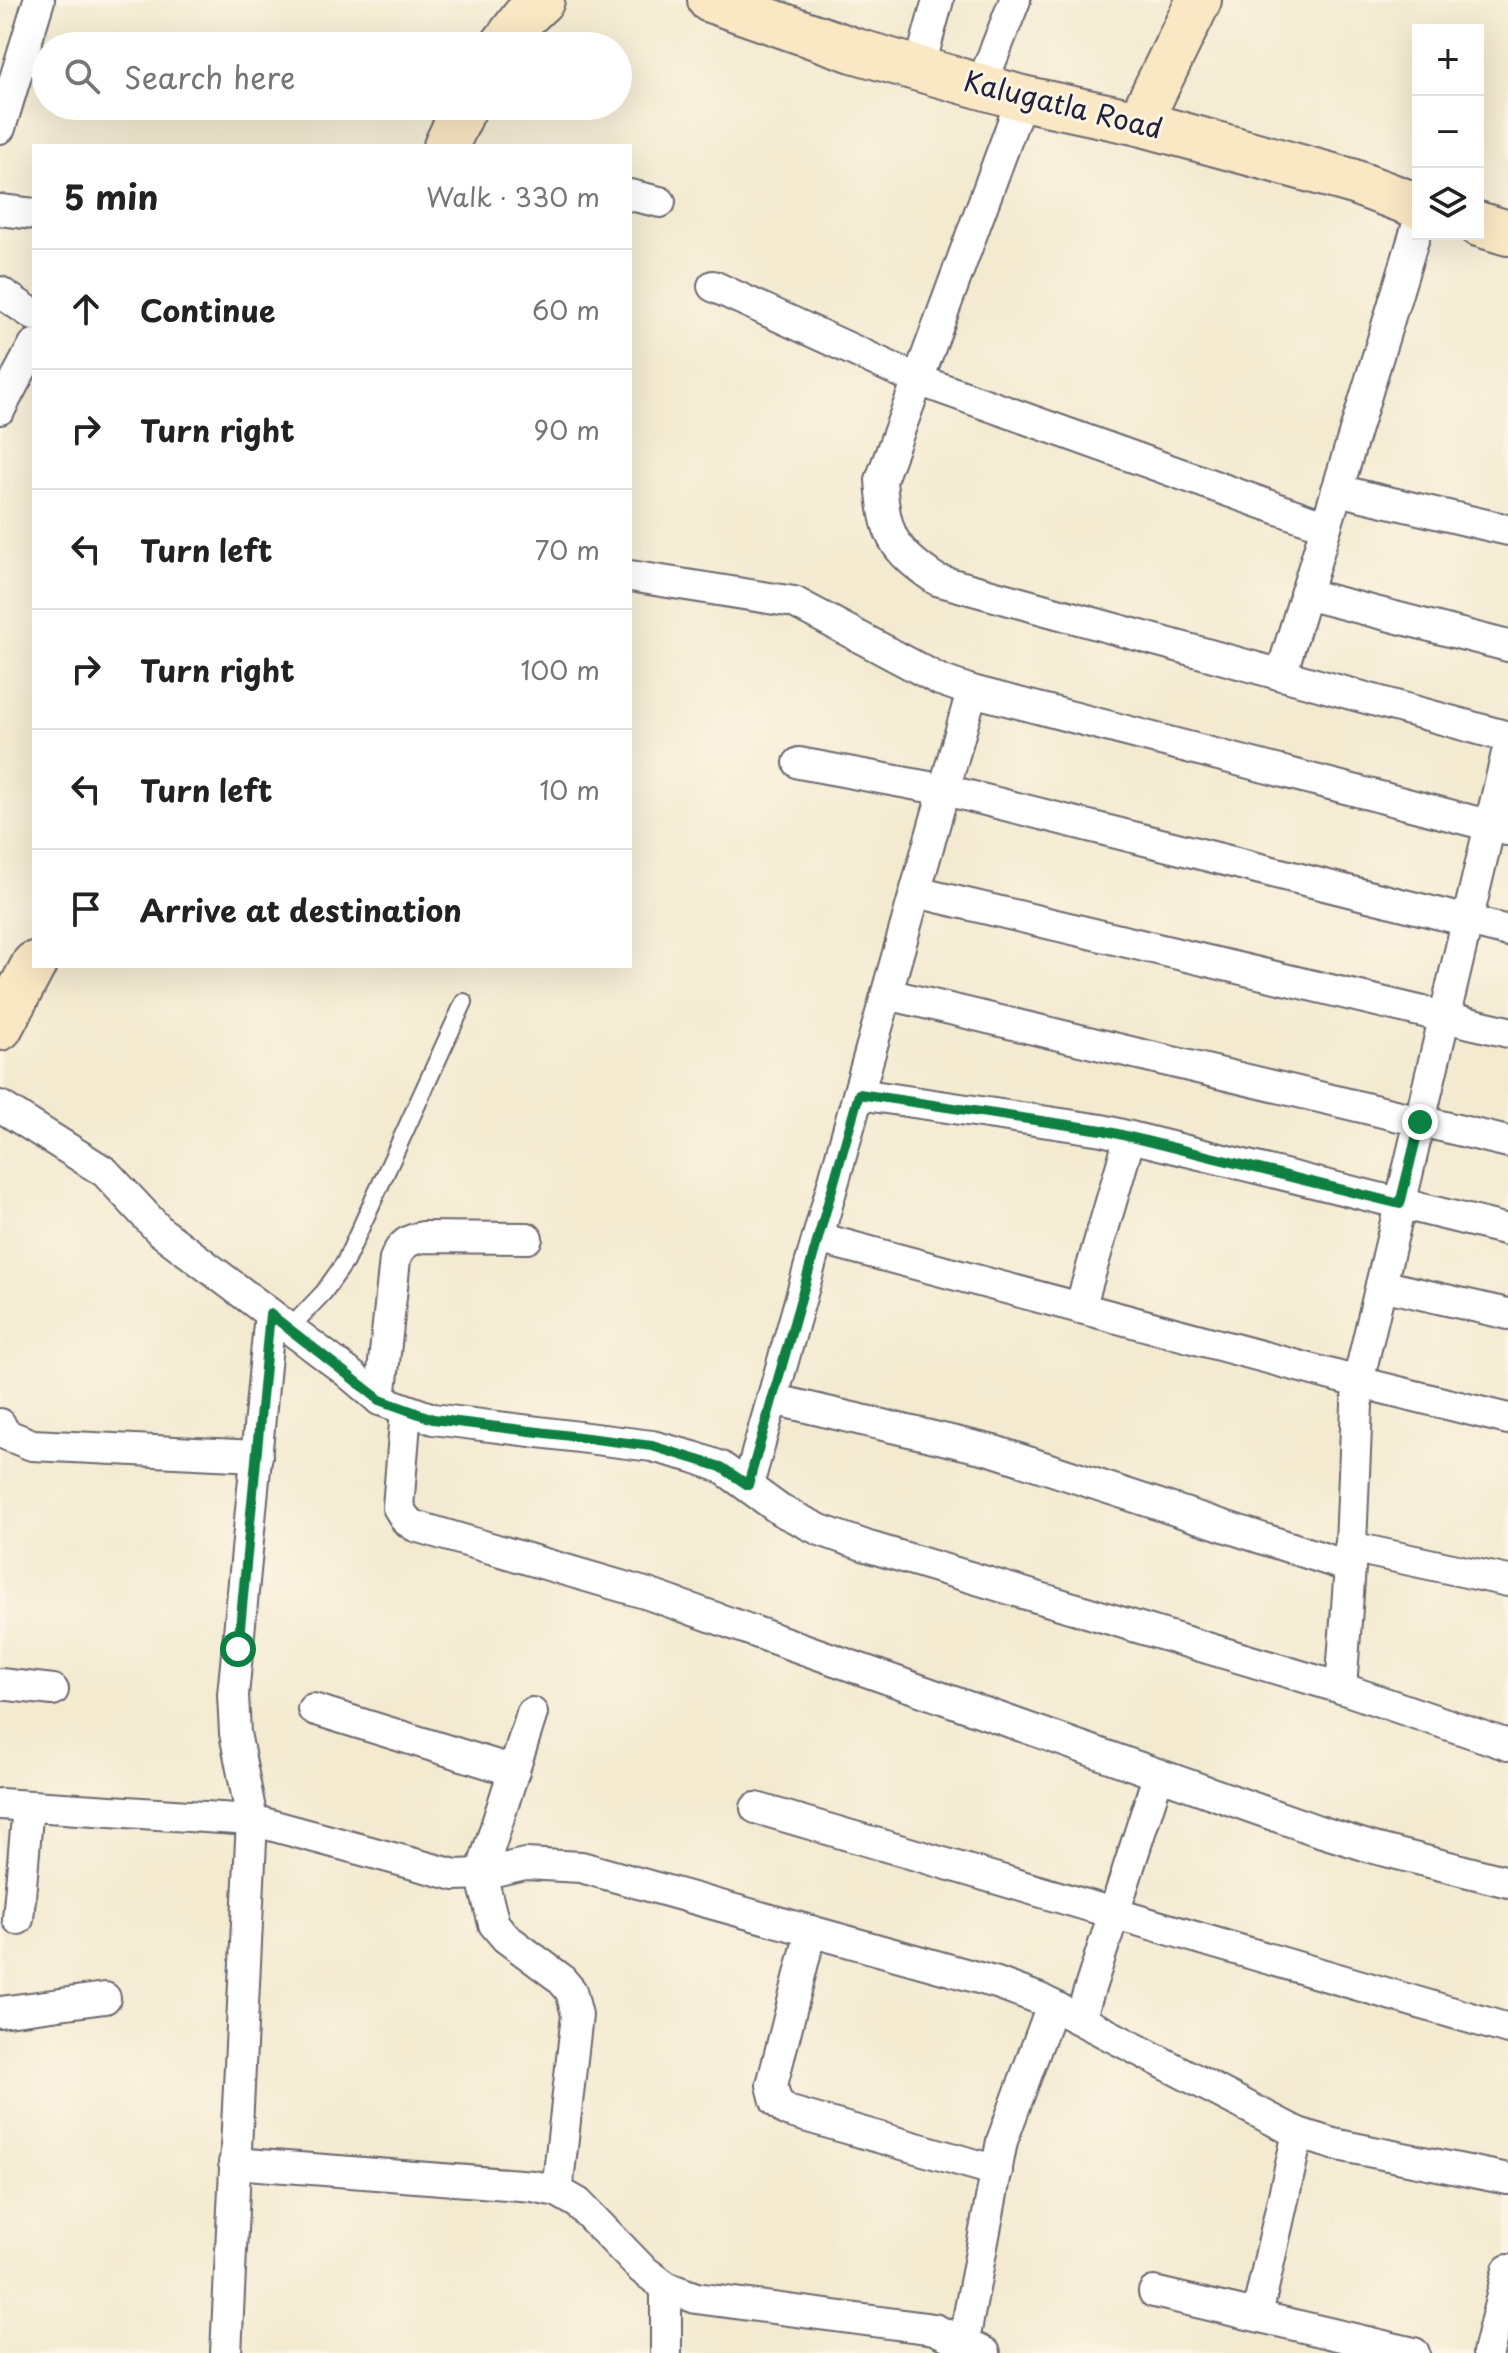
<!DOCTYPE html>
<html lang="en">
<head>
<meta charset="utf-8">
<style>
  :root { --surface:#fff; --page:#f6f6f6; --text:#222; --muted:#767676; --line:#e0e0e0 }
  body { margin:0; font-family:"Playpen Sans",sans-serif; background:var(--page); color:var(--text) }
  .controls { position:absolute; right:24px; top:24px; display:grid; overflow:hidden; border-radius:0px; box-shadow:0 8px 32px #0002 }
  .controls button { width:72px; height:72px; display:grid; place-items:center; padding:0; border:0; border-bottom:2px solid var(--line); background:var(--surface); color:var(--text); font:40px sans-serif }
  .stop { position:absolute; width:24px; height:24px; margin:-18px; border:6px solid #0b8043; border-radius:50%; background:#fff }
  .stop.end { background:#0b8043; border-color:#fff; box-shadow:0 2px 8px #0008 }
  .list { margin:0; padding:0; list-style:none }
  h2 { display:flex; justify-content:space-between; align-items:center; height:104px; margin:0; padding:0 32px; font-size:34px }
  h2 small { font-size:26px; font-weight:400; color:var(--muted) }
  .list li { display:grid; grid-template-columns:52px 1fr auto; gap:24px; align-items:center; box-sizing:border-box; height:120px; padding:0 32px; border-top:2px solid var(--line) }
  .list b { display:block; font-size:30px; white-space:nowrap }
  .list em { font-size:26px; font-style:normal; color:var(--muted) }
  .icon { flex:none; width:44px; height:44px; fill:none; stroke:currentColor; stroke-width:2; stroke-linecap:round; stroke-linejoin:round }
  .map { position:relative; flex:none; width:1508px; height:2353px; overflow:hidden }
  .search { position:absolute; background:var(--surface); box-shadow:0 8px 32px #0002; left:32px; top:32px; width:600px; height:88px; display:flex; align-items:center; gap:20px; box-sizing:border-box; padding:0 28px; border-radius:44px; color:var(--muted); font-size:30px }
  .panel { position:absolute; background:var(--surface); box-shadow:0 8px 32px #0002; left:32px; top:144px; width:600px; height:824px; border-radius:0px }
  .map>svg:first-child { display:block }
  .lines { fill:none; stroke-linecap:round; stroke-linejoin:round }
  .lane-casing { stroke:#6b686f; stroke-width:20 }
  .street-casing { stroke:#6b686f; stroke-width:34 }
  .secondary-casing { stroke:#6b686f; stroke-width:48 }
  .lane { stroke:#fff; stroke-width:16 }
  .street { stroke:#fff; stroke-width:30 }
  .secondary { stroke:#fae7c3; stroke-width:44 }
  .route { stroke:#0b8043; stroke-width:10 }
  .labels { text-anchor:middle; stroke-width:6; stroke-linejoin:round; paint-order:stroke }
  .street-label { font-size:28px; fill:#22223b; stroke:#fcf5e5 }
</style>
</head>
<body>
<div class="map">
<svg width="1508" height="2353" viewBox="0 0 1508 2353">
  <rect width="100%" height="100%" fill="#fcf5e5"/>
  <filter id="ink" filterUnits="userSpaceOnUse"><feTurbulence type="fractalNoise" baseFrequency=".0125" numOctaves="2"/><feDisplacementMap in="SourceGraphic" scale="16" xChannelSelector="R" yChannelSelector="G"/><feConvolveMatrix kernelMatrix="1 2 1 2 8 2 1 2 1" color-interpolation-filters="sRGB"/></filter>
  <filter id="wash" filterUnits="userSpaceOnUse"><feTurbulence type="fractalNoise" baseFrequency=".006" numOctaves="4" result="noise"/><feDisplacementMap in="SourceGraphic" scale="32" xChannelSelector="R" yChannelSelector="G"/><feGaussianBlur stdDeviation="1.8" result="paint"/><feColorMatrix in="noise" values="0 0 0 0 0 0 0 0 0 0 0 0 0 0 0 0 0 1.4 0 .05"/><feComposite in="paint" operator="in"/></filter>
  <g filter="url(#wash)">
    <rect width="100%" height="100%" fill="#f3ead0"/>
  </g>
  <g filter="url(#ink)">
    <g class="lines">
      <defs>
        <path id="lane" d="M 289,1329 L 324,1292 L 345,1262 L 464,1002"/>
        <g id="street">
          <path d="M 919,69 L 938,0"/>
          <path d="M 981,86 L 1015,0"/>
          <path d="M 1022,98 L 881,480 C 885,534 891,549 937,580 L 1508,737"/>
          <path d="M 0,128 L 39,0"/>
          <path d="M 630,195 L 660,202"/>
          <path d="M 0,210 L 34,214"/>
          <path d="M 713,286 L 918,380 L 1326,526"/>
          <path d="M 0,292 L 34,315"/>
          <path d="M 0,409 L 34,345"/>
          <path d="M 1337,490 L 1508,530"/>
          <path d="M 630,576 L 794,602 L 940,680 L 972,691 L 1507,830"/>
          <path d="M 1305,594 L 1508,646"/>
          <path d="M 1281,675 L 1418,224"/>
          <path d="M 799,763 L 945,790 L 1508,931"/>
          <path d="M 916,892 L 1508,1032"/>
          <path d="M 887,994 L 1508,1142"/>
          <path d="M 859,1094 L 1102,1130 L 1508,1230"/>
          <path d="M 0,1106 L 105,1172 L 160,1231 L 346,1371 L 380,1400 L 433,1419 L 652,1446 L 693,1457 L 721,1467 L 780,1510 L 820,1530 L 866,1546 L 1341,1688 L 1508,1745"/>
          <path d="M 818,1238 L 1358,1382 L 1508,1419"/>
          <path d="M 1381,1285 L 1508,1314"/>
          <path d="M 1080,1308 L 1130,1137"/>
          <path d="M 772,1399 L 994,1451 L 1350,1567"/>
          <path d="M 380,1400 L 395,1259 C 401,1244 408,1240 423,1237 L 527,1238"/>
          <path d="M 406,1411 L 398,1507 L 406,1520 L 415,1526 L 648,1594 L 1316,1830 L 1374,1848 L 1508,1882"/>
          <path d="M 0,1424 L 5,1434 L 32,1445 L 257,1456"/>
          <path d="M 748,1485 L 972,691"/>
          <path d="M 1350,1547 L 1508,1581"/>
          <path d="M 0,1684 L 53,1690"/>
          <path d="M 1341,1688 L 1350,1567 L 1358,1382 L 1508,749"/>
          <path d="M 313,1709 L 514,1771"/>
          <path d="M 532,1713 L 481,1874 L 494,1924 L 506,1938 L 560,1978 L 571,1991 L 577,2015 L 557,2191"/>
          <path d="M 0,1804 L 252,1820 L 455,1875 L 481,1874 L 525,1864 L 581,1867 L 997,1983 L 1040,1999 L 1298,2133 L 1333,2144 L 1508,2179"/>
          <path d="M 756,1808 L 1508,2029"/>
          <path d="M 18,1919 L 28,1806"/>
          <path d="M 811,1931 L 772,2085 L 776,2101 L 787,2111 L 997,2171"/>
          <path d="M 0,2012 L 105,1998"/>
          <path d="M 1080,2019 L 1158,1776"/>
          <path d="M 234,2163 L 533,2186 L 557,2191 L 578,2203 L 642,2269 L 666,2287 L 696,2298 L 934,2329 L 985,2353"/>
          <path d="M 666,2287 L 666,2353"/>
          <path d="M 1154,2292 L 1414,2353"/>
          <path d="M 1257,2315 L 1298,2133"/>
          <path d="M 964,2341 L 1002,2141 L 1052,2005"/>
          <path d="M 226,2353 L 252,1820 L 235,1733 L 233,1695 L 270,1314"/>
          <path d="M 1488,2353 L 1508,2270"/>
        </g>
        <g id="secondary">
          <path d="M 710,0 L 853,50 L 919,69 L 1022,98 L 1139,123 L 1209,142 L 1351,181 L 1418,206"/>
          <path d="M 502,46 L 524,17 L 542,0"/>
          <path d="M 1139,123 L 1199,0"/>
          <path d="M 446,146 L 465,106"/>
          <path d="M 1478,224 L 1508,233"/>
          <path d="M 0,1028 L 34,964"/>
        </g>
      </defs>
      <use href="#lane" class="lane-casing"/>
      <use href="#street" class="street-casing"/>
      <use href="#secondary" class="secondary-casing"/>
      <use href="#lane" class="lane"/>
      <use href="#street" class="street"/>
      <use href="#secondary" class="secondary"/>
    </g>
  </g>
  <g class="lines" filter="url(#ink)">
    <path class="route" d="M 238,1649 L 270,1314 L 380,1400 L 433,1419 L 652,1446 L 721,1467 L 748,1485 L 859,1094 L 1102,1130 L 1400,1204 L 1420,1122"/>
  </g>
  <g class="labels">
    <g class="street-label">
      <text transform="translate(1063 105) rotate(14)" y="10">Kalugatla Road</text>
    </g>
  </g>
</svg>
<div class="controls">
<button>+</button>
<button>−</button>
<button><svg class="icon" aria-label="layers" viewBox="0 0 24 24"><path d="M12 4l9 5-9 5-9-5zM3 14l9 5 9-5"/></svg></button>
</div>
<div class="stop" style="left:238px;top:1649px"></div>
<div class="stop end" style="left:1420px;top:1122px"></div>
<div class="search"><svg class="icon" aria-label="search" viewBox="0 0 24 24"><circle cx="10" cy="10" r="6"/><path d="M15 15l6 6"/></svg>Search here</div>
<section class="panel">
<h2>5 min<small>Walk · 330 m</small></h2>
<ul class="list">
<li><svg class="icon" aria-label="ahead" viewBox="0 0 24 24"><path d="M12 20V5M6 11l6-6 6 6"/></svg><div><b>Continue</b></div><em>60 m</em></li>
<li><svg class="icon" aria-label="right" viewBox="0 0 24 24"><path d="M7 20v-9h11M14 6l5 5-5 5"/></svg><div><b>Turn right</b></div><em>90 m</em></li>
<li><svg class="icon" aria-label="left" viewBox="0 0 24 24"><path d="M17 20v-9H6M10 6l-5 5 5 5"/></svg><div><b>Turn left</b></div><em>70 m</em></li>
<li><svg class="icon" aria-label="right" viewBox="0 0 24 24"><path d="M7 20v-9h11M14 6l5 5-5 5"/></svg><div><b>Turn right</b></div><em>100 m</em></li>
<li><svg class="icon" aria-label="left" viewBox="0 0 24 24"><path d="M17 20v-9H6M10 6l-5 5 5 5"/></svg><div><b>Turn left</b></div><em>10 m</em></li>
<li><svg class="icon" aria-label="arrive" viewBox="0 0 24 24"><path d="M6 21V4h12l-3 4 3 4H6"/></svg><div><b>Arrive at destination</b></div></li>
</ul>
</section>
</div>
</body>
</html>
